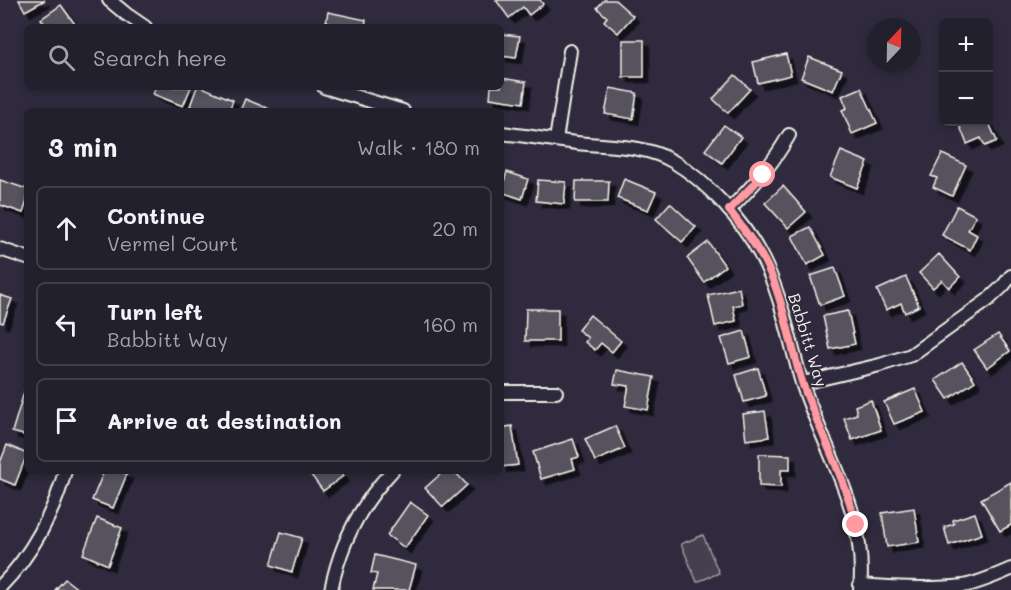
<!DOCTYPE html>
<html lang="en">
<head>
<meta charset="utf-8">
<style>
  :root { --surface:#23202e; --page:#2f2d3a; --text:#f1f3f6; --muted:#a3a3aa; --line:#403e4a }
  body { margin:0; font-family:Mali,sans-serif; background:var(--page); color:var(--text) }
  .controls { position:absolute; right:18px; top:18px; display:grid; overflow:hidden; border-radius:9px; box-shadow:0 3px 9px #0003 }
  .controls button { width:54px; height:54px; display:grid; place-items:center; padding:0; border:0; border-bottom:2px solid var(--line); background:var(--surface); color:var(--text); font:30px sans-serif }
  .compass { position:absolute; left:867px; top:18px; width:54px; height:54px; border-radius:50%; background:var(--surface); box-shadow:0 3px 9px #0003; rotate:22deg }
  .stop { position:absolute; width:18px; height:18px; margin:-14px; border:4px solid #ff9aa2; border-radius:50%; background:#fff }
  .stop.end { background:#ff9aa2; border-color:#fff; box-shadow:0 2px 6px #0008 }
  .list { margin:0; padding:0; list-style:none }
  h2 { display:flex; justify-content:space-between; align-items:center; height:78px; margin:0; padding:0 24px; font-size:26px }
  h2 small { font-size:20px; font-weight:400; color:var(--muted) }
  .list li { display:grid; grid-template-columns:39px 1fr auto; gap:18px; align-items:center; box-sizing:border-box; height:84px; margin:0 12px 12px; padding:0 12px; border:2px solid var(--line); border-radius:9px }
  .list b { display:block; font-size:22px; white-space:nowrap }
  .list p { margin:0; font-size:20px; white-space:nowrap; color:var(--muted) }
  .list em { font-size:20px; font-style:normal; color:var(--muted) }
  .icon { flex:none; width:33px; height:33px; fill:none; stroke:currentColor; stroke-width:2; stroke-linecap:round; stroke-linejoin:round }
  .map { position:relative; flex:none; width:1011px; height:590px; overflow:hidden }
  .search { position:absolute; background:var(--surface); box-shadow:0 3px 9px #0003; left:24px; top:24px; width:480px; height:66px; display:flex; align-items:center; gap:15px; box-sizing:border-box; padding:0 21px; border-radius:9px; color:var(--muted); font-size:22px }
  .panel { position:absolute; background:var(--surface); box-shadow:0 3px 9px #0003; left:24px; top:108px; width:480px; height:366px; border-radius:9px }
  .map>svg:first-child { display:block }
  .green { fill:#454050; stroke:#9c989c; stroke-width:1.5 }
  .building { fill:#56525f; stroke:#f4f1e8; stroke-width:1.5; filter:url(#shadow) }
  .lines { fill:none; stroke-linecap:round; stroke-linejoin:round }
  .street-casing { stroke:#f4f1e8; stroke-width:16 }
  .street { stroke:#2f2a3d; stroke-width:12 }
  .route { stroke:#ff9aa2; stroke-width:8 }
  .labels { text-anchor:middle; stroke-width:4.5; stroke-linejoin:round; paint-order:stroke }
  .street-label { font-size:16px; fill:#f4f1e8; stroke:#2f2a3d }
</style>
</head>
<body>
<div class="map">
<svg width="1011" height="590" viewBox="0 0 1011 590">
  <defs>
    <filter id="shadow"><feDropShadow dx="5.5" dy="5.5" stdDeviation="0" flood-color="#0009"/></filter>
  </defs>
  <rect width="100%" height="100%" fill="#2f2a3d"/>
  <filter id="ink" filterUnits="userSpaceOnUse"><feTurbulence type="fractalNoise" baseFrequency=".0167" numOctaves="2"/><feDisplacementMap in="SourceGraphic" scale="12" xChannelSelector="R" yChannelSelector="G"/><feConvolveMatrix kernelMatrix="1 2 1 2 8 2 1 2 1" color-interpolation-filters="sRGB"/></filter>
  <g filter="url(#ink)">
    <path class="green" d="M 703,535 L 719,573 L 697,582 L 681,544 Z"/>
    <g class="building">
      <path d="M 19,0 L 45,0 L 25,11 Z"/>
      <path d="M 496,0 L 540,0 L 543,4 L 529,15 L 523,7 L 509,18 Z"/>
      <path d="M 604,0 L 615,0 L 633,16 L 618,33 L 604,21 L 607,17 L 597,8 Z"/>
      <path d="M 61,5 L 77,27 L 47,27 L 41,19 Z"/>
      <path d="M 328,12 L 366,20 L 365,27 L 325,27 Z"/>
      <path d="M 501,34 L 520,36 L 516,58 L 501,56 Z"/>
      <rect x="623" y="40" width="21" height="37"/>
      <path d="M 786,54 L 791,75 L 758,83 L 753,62 Z"/>
      <path d="M 809,57 L 842,70 L 833,91 L 801,78 Z"/>
      <path d="M 735,75 L 750,89 L 728,113 L 713,99 Z"/>
      <path d="M 501,78 L 526,82 L 523,103 L 490,98 L 491,87 L 501,87 Z"/>
      <path d="M 156,87 L 191,87 L 183,106 L 153,94 Z"/>
      <path d="M 197,87 L 202,87 L 233,100 L 229,111 L 201,111 L 190,106 Z"/>
      <path d="M 610,88 L 637,93 L 633,119 L 605,114 Z"/>
      <path d="M 861,88 L 877,123 L 852,134 L 842,110 L 847,108 L 842,96 Z"/>
      <path d="M 245,99 L 274,111 L 240,111 Z"/>
      <path d="M 988,121 L 997,141 L 985,146 L 981,138 L 967,144 L 959,124 L 964,122 Z"/>
      <path d="M 724,125 L 741,137 L 722,163 L 705,150 Z"/>
      <path d="M 841,151 L 868,162 L 857,188 L 830,177 Z"/>
      <path d="M 942,154 L 966,165 L 952,196 L 933,187 L 937,178 L 931,176 Z"/>
      <path d="M 507,172 L 528,179 L 522,199 L 501,192 L 501,181 L 504,182 Z"/>
      <path d="M 624,179 L 656,192 L 648,210 L 617,198 Z"/>
      <path d="M 0,180 L 27,189 L 27,201 L 23,213 L 0,205 Z"/>
      <path d="M 538,180 L 566,182 L 564,204 L 536,201 Z"/>
      <path d="M 576,181 L 609,181 L 608,202 L 575,202 Z"/>
      <path d="M 783,186 L 806,212 L 788,228 L 765,203 Z"/>
      <path d="M 670,203 L 696,227 L 682,242 L 656,219 Z"/>
      <path d="M 957,206 L 976,216 L 968,230 L 977,235 L 970,250 L 942,235 Z"/>
      <path d="M 810,227 L 825,255 L 807,265 L 792,236 Z"/>
      <path d="M 708,242 L 725,266 L 704,282 L 687,258 Z"/>
      <path d="M 939,254 L 960,277 L 949,288 L 942,280 L 933,288 L 919,273 Z"/>
      <path d="M 835,268 L 845,296 L 820,305 L 810,276 Z"/>
      <path d="M 906,277 L 919,306 L 905,313 L 901,303 L 886,310 L 877,290 Z"/>
      <path d="M 739,288 L 742,304 L 733,306 L 736,321 L 715,326 L 708,295 Z"/>
      <path d="M 0,295 L 12,299 L 3,323 L 0,322 Z"/>
      <path d="M 526,309 L 558,309 L 558,341 L 525,341 Z"/>
      <path d="M 848,311 L 855,344 L 830,349 L 823,316 Z"/>
      <path d="M 590,315 L 621,341 L 612,352 L 601,343 L 595,350 L 585,342 L 588,338 L 578,330 Z"/>
      <path d="M 744,331 L 751,357 L 729,363 L 721,338 Z"/>
      <path d="M 998,334 L 1010,351 L 987,368 L 974,350 Z"/>
      <path d="M 962,362 L 975,381 L 948,399 L 935,380 Z"/>
      <path d="M 758,368 L 766,396 L 744,402 L 736,375 Z"/>
      <path d="M 617,370 L 654,377 L 648,410 L 625,406 L 629,386 L 614,384 Z"/>
      <path d="M 25,389 L 27,390 L 27,436 L 12,432 Z"/>
      <path d="M 915,389 L 925,412 L 894,424 L 884,402 Z"/>
      <path d="M 871,400 L 881,430 L 852,440 L 844,418 L 857,414 L 855,406 Z"/>
      <path d="M 765,411 L 769,437 L 746,440 L 743,414 Z"/>
      <path d="M 512,426 L 518,465 L 501,467 L 501,428 Z"/>
      <path d="M 615,426 L 625,448 L 595,461 L 585,439 Z"/>
      <path d="M 573,439 L 579,457 L 572,459 L 575,469 L 541,479 L 533,452 Z"/>
      <path d="M 7,445 L 27,454 L 15,485 L 0,479 L 0,463 Z"/>
      <path d="M 759,454 L 790,455 L 790,470 L 781,470 L 781,487 L 759,486 Z"/>
      <path d="M 104,471 L 119,471 L 127,474 L 113,508 L 92,500 Z"/>
      <path d="M 308,471 L 339,471 L 343,476 L 323,491 Z"/>
      <path d="M 444,471 L 454,471 L 467,485 L 443,507 L 425,488 Z"/>
      <path d="M 1011,482 L 1011,525 L 1000,531 L 981,499 Z"/>
      <path d="M 410,502 L 428,515 L 405,548 L 387,535 Z"/>
      <path d="M 914,508 L 919,542 L 887,547 L 882,513 Z"/>
      <path d="M 975,513 L 982,534 L 949,545 L 944,527 L 954,524 L 953,520 Z"/>
      <path d="M 97,518 L 122,528 L 108,565 L 83,554 Z"/>
      <path d="M 281,532 L 302,538 L 292,572 L 271,565 Z"/>
      <path d="M 375,555 L 416,565 L 409,590 L 373,590 L 377,574 L 371,573 Z"/>
      <path d="M 65,579 L 79,590 L 55,590 Z"/>
    </g>
    <g class="lines">
      <defs>
        <g id="street">
          <path d="M 109,0 L 126,14 L 145,27"/>
          <path d="M 324,87 L 403,111"/>
          <path d="M 501,133 C 527,136 552,140 577,143 C 611,147 644,144 674,162 C 706,181 743,221 760,254 C 782,294 789,340 802,383 C 825,453 868,513 860,590"/>
          <path d="M 556,140 L 570,51"/>
          <path d="M 729,210 C 752,187 773,164 789,135"/>
          <path d="M 0,249 L 27,258"/>
          <path d="M 803,383 L 880,365 L 911,355 L 988,300 L 1003,286 L 1011,276"/>
          <path d="M 501,392 L 556,392"/>
          <path d="M 860,585 C 894,588 929,590 963,586 C 979,583 995,576 1011,569"/>
          <path d="M 0,587 C 31,556 54,513 65,471"/>
          <path d="M 331,590 C 340,544 360,505 392,471"/>
        </g>
      </defs>
      <use href="#street" class="street-casing"/>
      <use href="#street" class="street"/>
    </g>
  </g>
  <g class="lines" filter="url(#ink)">
    <path class="route" d="M 763,175 L 729,210 C 745,231 761,251 771,275 C 786,310 791,349 803,385 C 820,432 845,477 856,525"/>
  </g>
  <g class="labels">
    <g class="street-label">
      <text transform="translate(808 340) rotate(73)" y="6">Babbitt Way</text>
    </g>
  </g>
</svg>
<div class="controls">
<button>+</button>
<button>−</button>
</div>
<svg class="compass" viewBox="-18 -18 36 36"><path d="M0-13l5 13h-10z" fill="#e53935"/><path d="M0 13l5-13h-10z" fill="#a3a3aa"/></svg>
<div class="stop" style="left:763px;top:175px"></div>
<div class="stop end" style="left:856px;top:525px"></div>
<div class="search"><svg class="icon" aria-label="search" viewBox="0 0 24 24"><circle cx="10" cy="10" r="6"/><path d="M15 15l6 6"/></svg>Search here</div>
<section class="panel">
<h2>3 min<small>Walk · 180 m</small></h2>
<ul class="list">
<li><svg class="icon" aria-label="ahead" viewBox="0 0 24 24"><path d="M12 20V5M6 11l6-6 6 6"/></svg><div><b>Continue</b><p>Vermel Court</p></div><em>20 m</em></li>
<li><svg class="icon" aria-label="left" viewBox="0 0 24 24"><path d="M17 20v-9H6M10 6l-5 5 5 5"/></svg><div><b>Turn left</b><p>Babbitt Way</p></div><em>160 m</em></li>
<li><svg class="icon" aria-label="arrive" viewBox="0 0 24 24"><path d="M6 21V4h12l-3 4 3 4H6"/></svg><div><b>Arrive at destination</b></div></li>
</ul>
</section>
</div>
</body>
</html>
